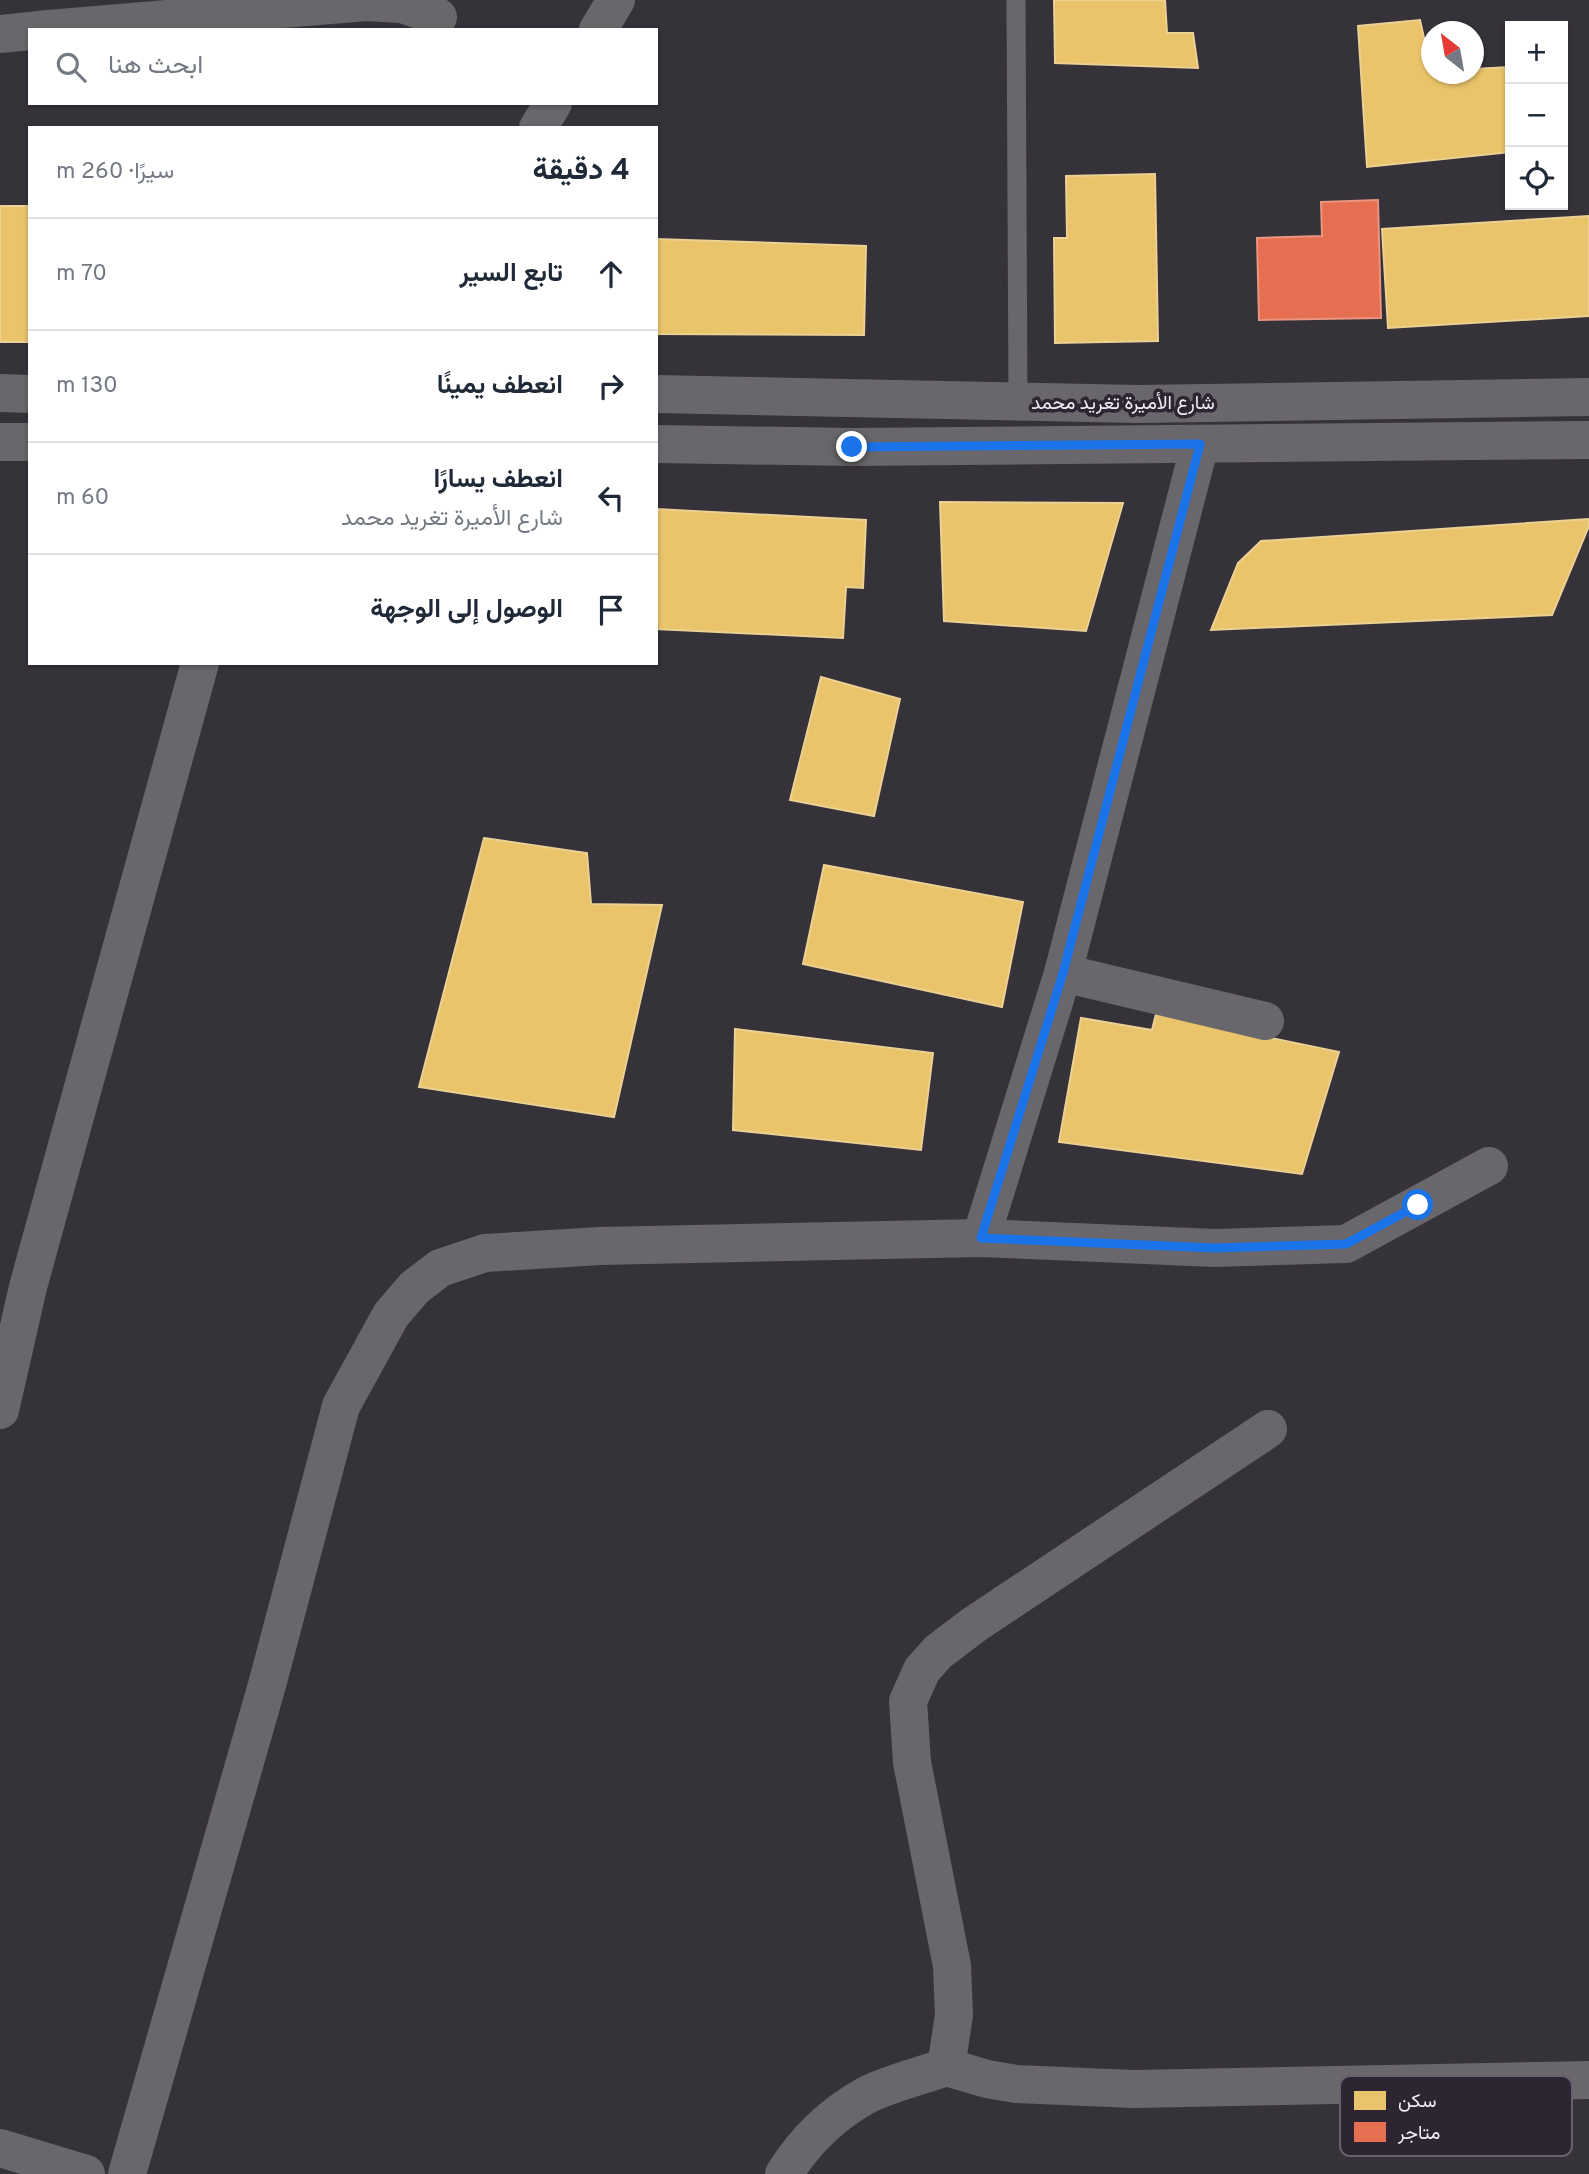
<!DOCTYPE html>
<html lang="ar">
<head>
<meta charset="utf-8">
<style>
  :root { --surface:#fff; --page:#f2f2f3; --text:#1f2937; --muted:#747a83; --line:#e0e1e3 }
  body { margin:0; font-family:Overpass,Vazirmatn,sans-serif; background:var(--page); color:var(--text); direction:rtl }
  .controls { position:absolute; right:21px; top:21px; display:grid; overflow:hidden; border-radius:0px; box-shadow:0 2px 5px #0004 }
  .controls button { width:63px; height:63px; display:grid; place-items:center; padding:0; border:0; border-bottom:2px solid var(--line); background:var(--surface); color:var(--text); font:35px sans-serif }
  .compass { position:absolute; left:1421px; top:21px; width:63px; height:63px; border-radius:50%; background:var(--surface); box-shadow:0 2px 5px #0004; rotate:329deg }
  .stop { position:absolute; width:21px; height:21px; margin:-16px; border:5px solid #1a73e8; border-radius:50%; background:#fff }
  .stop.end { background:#1a73e8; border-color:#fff; box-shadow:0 2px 7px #0008 }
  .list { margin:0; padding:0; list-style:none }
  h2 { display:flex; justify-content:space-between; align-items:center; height:91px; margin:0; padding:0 28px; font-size:30px }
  h2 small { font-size:23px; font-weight:400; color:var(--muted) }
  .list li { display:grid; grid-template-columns:46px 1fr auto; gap:21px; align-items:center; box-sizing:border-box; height:112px; padding:0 28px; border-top:2px solid var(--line) }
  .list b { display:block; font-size:26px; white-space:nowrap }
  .list p { margin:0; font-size:23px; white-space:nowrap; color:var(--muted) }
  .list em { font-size:23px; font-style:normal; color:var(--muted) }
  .icon { flex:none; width:38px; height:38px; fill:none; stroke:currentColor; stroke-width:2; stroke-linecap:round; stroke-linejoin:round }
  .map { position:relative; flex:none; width:1589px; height:2174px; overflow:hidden; direction:ltr }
  .search { position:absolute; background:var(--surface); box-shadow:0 2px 5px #0004; left:28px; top:28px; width:630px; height:77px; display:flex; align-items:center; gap:18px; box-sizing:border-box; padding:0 24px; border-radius:0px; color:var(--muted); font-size:26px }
  .panel { position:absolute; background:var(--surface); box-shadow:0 2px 5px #0004; left:28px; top:126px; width:630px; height:539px; border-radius:0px; direction:rtl }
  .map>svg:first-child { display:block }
  .homes { fill:#e9c46a; stroke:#ecd094; stroke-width:2 }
  .shops { fill:#e76f51; stroke:#ea9582; stroke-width:2 }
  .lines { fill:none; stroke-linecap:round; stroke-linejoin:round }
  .lane { stroke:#69676b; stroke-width:19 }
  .street { stroke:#69676b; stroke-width:38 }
  .secondary { stroke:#69676b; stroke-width:38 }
  .route { stroke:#1a73e8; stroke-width:9 }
  .labels { text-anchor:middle; stroke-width:7; stroke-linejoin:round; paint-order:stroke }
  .street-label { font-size:19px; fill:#f2edf5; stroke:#2d2532 }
  .key { fill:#2d2532; stroke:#68616c; stroke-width:2 }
  .key-label { font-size:19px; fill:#f2edf5 }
</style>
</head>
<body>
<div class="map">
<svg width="1589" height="2174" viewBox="0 0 1589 2174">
  <rect width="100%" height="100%" fill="#363239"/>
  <g class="homes">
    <path d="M 1054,0 L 1165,0 L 1167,33 L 1193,33 L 1198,68 L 1055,63 Z"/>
    <path d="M 1420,20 L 1432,74 L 1474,74 L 1474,69 L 1510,67 L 1510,152 L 1367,167 L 1358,26 Z"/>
    <path d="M 1155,174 L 1158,341 L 1055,343 L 1054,238 L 1067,238 L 1066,176 Z"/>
    <rect x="0" y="206" width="30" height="136"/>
    <path d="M 1589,216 L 1589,316 L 1388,328 L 1382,229 Z"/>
    <path d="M 656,239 L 866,246 L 864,335 L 656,334 Z"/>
    <path d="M 940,502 L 1123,503 L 1086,631 L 944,621 Z"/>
    <path d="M 656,509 L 866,520 L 863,588 L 846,587 L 843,638 L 656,629 Z"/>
    <path d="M 1589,519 L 1589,526 L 1552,615 L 1211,630 L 1238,563 L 1261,541 Z"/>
    <path d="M 821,677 L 900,699 L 874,816 L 790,800 Z"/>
    <path d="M 484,838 L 587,853 L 591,904 L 662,905 L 614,1117 L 419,1087 Z"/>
    <path d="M 824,865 L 1023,902 L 1002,1007 L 803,964 Z"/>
    <path d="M 1156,1014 L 1339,1052 L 1302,1174 L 1059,1142 L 1081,1018 L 1152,1030 Z"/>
    <path d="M 735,1029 L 933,1053 L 921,1150 L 733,1130 Z"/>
  </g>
  <path class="shops" d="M 1378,200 L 1381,318 L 1259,320 L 1257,238 L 1322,236 L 1321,202 Z"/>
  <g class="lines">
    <path class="lane" d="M 1016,0 L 1018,401"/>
    <g class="street">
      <path d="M 37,30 L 366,2 L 402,4 L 438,17"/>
      <path d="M 598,30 L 616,0"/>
      <path d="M 0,34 L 30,31"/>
      <path d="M 538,128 L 553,103"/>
      <path d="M 1063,973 L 1265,1021"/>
      <path d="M 981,1238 L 1063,973 L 1200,444"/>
      <path d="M 0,1410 L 28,1287 L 200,663"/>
      <path d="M 946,2067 L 987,2079 L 1016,2084 L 1134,2089 L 1589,2080"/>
      <path d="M 0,2148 L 86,2174"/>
      <path d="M 127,2174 L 267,1685 L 341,1406 L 391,1315 L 414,1288 L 440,1268 L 485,1253 L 600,1246 L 981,1238 L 1215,1248 L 1346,1244 L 1489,1166"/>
      <path d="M 784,2174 C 804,2142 831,2115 865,2096 C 887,2084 921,2076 946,2067 L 954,2015 L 952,1966 L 912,1762 L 908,1701 L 922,1670 L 938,1652 L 975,1624 L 1268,1429"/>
    </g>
    <g class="secondary">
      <path d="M 0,393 L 30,394"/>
      <path d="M 656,394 L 1139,404 L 1589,397"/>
      <path d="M 0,442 L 30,442"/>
      <path d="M 656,444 L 852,447 L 1589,440"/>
    </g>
  </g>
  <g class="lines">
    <path class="route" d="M 852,447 L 1200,444 L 1063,973 L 981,1238 L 1215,1248 L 1346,1244 L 1418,1205"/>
  </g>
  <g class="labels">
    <g class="street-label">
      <text x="1123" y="409">شارع الأميرة تغريد محمد</text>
    </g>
  </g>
  <rect x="1340" y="2076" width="232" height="80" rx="10" class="key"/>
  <rect x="1354" y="2091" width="32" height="19" fill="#e9c46a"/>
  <rect x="1354" y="2122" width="32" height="20" fill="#e76f51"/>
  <g class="key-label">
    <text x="1398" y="2107">سكن</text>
    <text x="1398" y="2139">متاجر</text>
  </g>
</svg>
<div class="controls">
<button>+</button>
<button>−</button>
<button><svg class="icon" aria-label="locate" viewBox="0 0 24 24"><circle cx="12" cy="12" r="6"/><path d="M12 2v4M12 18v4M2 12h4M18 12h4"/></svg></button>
</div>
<svg class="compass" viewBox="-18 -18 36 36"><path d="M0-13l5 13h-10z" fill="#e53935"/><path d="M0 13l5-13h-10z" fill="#747a83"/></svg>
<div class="stop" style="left:1418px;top:1205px"></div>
<div class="stop end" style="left:852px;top:447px"></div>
<div class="search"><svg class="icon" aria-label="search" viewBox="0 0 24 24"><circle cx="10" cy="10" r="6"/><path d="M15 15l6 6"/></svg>ابحث هنا</div>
<section class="panel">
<h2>4 دقيقة<small>سيرًا · 260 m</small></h2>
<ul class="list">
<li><svg class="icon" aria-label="ahead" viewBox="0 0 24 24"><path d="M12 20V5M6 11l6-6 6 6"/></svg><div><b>تابع السير</b></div><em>70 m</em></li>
<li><svg class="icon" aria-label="right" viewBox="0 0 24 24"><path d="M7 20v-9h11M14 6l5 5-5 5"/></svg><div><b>انعطف يمينًا</b></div><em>130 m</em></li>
<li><svg class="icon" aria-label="left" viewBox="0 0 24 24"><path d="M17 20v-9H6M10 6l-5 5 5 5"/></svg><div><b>انعطف يسارًا</b><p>شارع الأميرة تغريد محمد</p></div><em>60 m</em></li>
<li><svg class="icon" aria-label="arrive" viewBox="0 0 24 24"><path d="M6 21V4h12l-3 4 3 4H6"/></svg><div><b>الوصول إلى الوجهة</b></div></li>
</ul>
</section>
</div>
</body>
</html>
